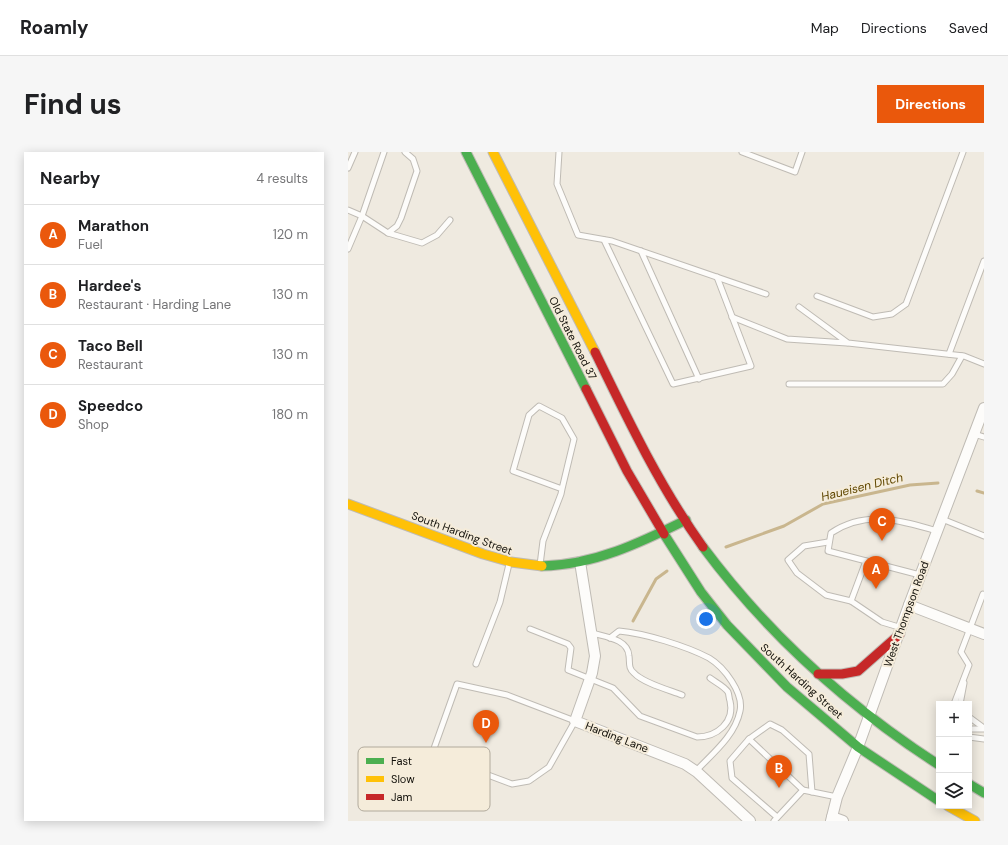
<!DOCTYPE html>
<html lang="en">
<head>
<meta charset="utf-8">
<style>
  :root { --surface:#fff; --page:#f6f6f6; --text:#202124; --muted:#757577; --line:#e0e0e0; --accent:#ea580c }
  body { margin:0; font-family:"DM Sans",sans-serif; background:var(--page); color:var(--text) }
  .controls { position:absolute; right:12px; bottom:12px; display:grid; overflow:hidden; border-radius:0px; box-shadow:0 2px 10px #0003 }
  .controls button { width:36px; height:36px; display:grid; place-items:center; padding:0; border:0; border-bottom:1px solid var(--line); background:var(--surface); color:var(--text); font:20px sans-serif }
  .you { position:absolute; left:358px; top:467px; width:14px; height:14px; margin:-10px; border:3px solid #fff; border-radius:50%; background:#1a73e8; box-shadow:0 0 0 6px #1a73e833 }
  .badge { display:grid; place-items:center; width:26px; height:26px; border-radius:50%; background:var(--accent); color:#fff; font-size:13px; font-weight:700 }
  .pin { position:absolute; translate:-50% -33px; filter:drop-shadow(0 1px 2px #0008) }
  .pin::after { content:''; position:absolute; top:21px; width:14px; height:12px; background:inherit; clip-path:polygon(0 0,100% 0,50% 100%) }
  .list { margin:0; padding:0; list-style:none }
  h2 { display:flex; justify-content:space-between; align-items:center; height:52px; margin:0; padding:0 16px; font-size:17px }
  h2 small { font-size:13px; font-weight:400; color:var(--muted) }
  .list li { display:grid; grid-template-columns:26px 1fr auto; gap:12px; align-items:center; box-sizing:border-box; height:60px; padding:0 16px; border-top:1px solid var(--line) }
  .list b { display:block; font-size:15px; white-space:nowrap }
  .list p { margin:0; font-size:13px; white-space:nowrap; color:var(--muted) }
  .list em { font-size:13px; font-style:normal; color:var(--muted) }
  .icon { flex:none; width:22px; height:22px; fill:none; stroke:currentColor; stroke-width:2; stroke-linecap:round; stroke-linejoin:round }
  .map { position:relative; flex:none; width:636px; height:669px; overflow:hidden; border-radius:0px }
  header { display:flex; align-items:center; gap:24px; box-sizing:border-box; height:56px; padding:0 20px; background:var(--surface); border-bottom:1px solid var(--line) }
  header strong { font-size:19px }
  nav { display:flex; gap:22px; margin-inline-start:auto; font-size:14px }
  .intro { display:flex; align-items:center; justify-content:space-between; box-sizing:border-box; height:96px; padding:0 24px }
  h1 { margin:0; font-size:28px }
  .button { padding:10px 18px; border-radius:0px; background:var(--accent); color:#fff; font-size:14px; font-weight:700 }
  main { display:flex; gap:24px; padding:0 24px }
  aside { flex:1; background:var(--surface); border-radius:0px; box-shadow:0 2px 10px #0003 }
  .map>svg:first-child { display:block }
  .lines { fill:none; stroke-linecap:round; stroke-linejoin:round }
  .stream { stroke:#c9b68e; stroke-width:3 }
  .lane-casing { stroke:#bfbbb4; stroke-width:7 }
  .street-casing { stroke:#bfbbb4; stroke-width:12 }
  .fast-casing { stroke:#bfbbb4; stroke-width:11 }
  .slow-casing { stroke:#bfbbb4; stroke-width:11 }
  .jam-casing { stroke:#bfbbb4; stroke-width:11 }
  .lane { stroke:#fdfcfa; stroke-width:5 }
  .street { stroke:#fdfcfa; stroke-width:10 }
  .fast { stroke:#4caf50; stroke-width:9 }
  .slow { stroke:#ffc107; stroke-width:9 }
  .jam { stroke:#c62828; stroke-width:9 }
  .labels { text-anchor:middle; stroke-width:4; stroke-linejoin:round; paint-order:stroke }
  .street-label { font-size:11px; fill:#12100a; stroke:#f5ecda }
  .water-label { font-size:12px; font-style:italic; fill:#604701; stroke:#f5ecda }
  .key { fill:#f5ecda; stroke:#b1aa9c; stroke-width:1 }
  .key-label { font-size:11px; fill:#12100a }
</style>
</head>
<body>
<header>
<strong>Roamly</strong>
<nav><a>Map</a><a>Directions</a><a>Saved</a></nav>
</header>
<div class="intro"><h1>Find us</h1><a class="button">Directions</a></div>
<main>
<aside>
<h2>Nearby<small>4 results</small></h2>
<ul class="list">
<li><span class="badge">A</span><div><b>Marathon</b><p>Fuel</p></div><em>120 m</em></li>
<li><span class="badge">B</span><div><b>Hardee's</b><p>Restaurant · Harding Lane</p></div><em>130 m</em></li>
<li><span class="badge">C</span><div><b>Taco Bell</b><p>Restaurant</p></div><em>130 m</em></li>
<li><span class="badge">D</span><div><b>Speedco</b><p>Shop</p></div><em>180 m</em></li>
</ul>
</aside>
<div class="map">
<svg width="636" height="669" viewBox="0 0 636 669">
  <rect width="100%" height="100%" fill="#efeae0"/>
  <g class="lines">
    <g class="stream">
      <path d="M 629,339 L 636,341"/>
      <path d="M 378,395 L 436,374 L 475,352 L 562,333 L 590,331"/>
      <path d="M 285,469 L 308,427 L 319,419"/>
    </g>
    <defs>
      <g id="lane">
        <path d="M 211,0 L 209,32 L 230,83 L 264,89 L 418,142"/>
        <path d="M 394,0 L 447,20 L 454,0"/>
        <path d="M 0,16 L 7,0"/>
        <path d="M 0,58 L 14,64 L 36,0"/>
        <path d="M 40,81 L 74,91 L 89,83 L 102,68"/>
        <path d="M 256,88 L 325,232 L 403,214 L 369,125"/>
        <path d="M 0,97 L 14,64 L 40,81 L 49,74 L 53,66 L 69,19 L 65,7 L 57,0"/>
        <path d="M 293,99 L 351,227"/>
        <path d="M 469,144 L 525,165 L 544,162 L 558,152 L 615,0"/>
        <path d="M 451,155 L 500,191 L 616,204 L 636,212"/>
        <path d="M 384,165 L 439,187 L 499,191"/>
        <path d="M 601,202 L 636,109"/>
        <path d="M 441,232 L 595,232 L 604,222 L 614,204"/>
        <path d="M 626,282 L 636,285"/>
        <path d="M 594,367 L 636,384"/>
        <path d="M 480,390 L 456,394 L 440,408 L 449,421 L 478,443 L 503,449"/>
        <path d="M 518,409 L 503,449 L 534,470 L 554,476"/>
        <path d="M 192,413 L 195,389 L 213,342 L 214,337 L 226,287 L 214,266 L 191,254 L 181,263 L 165,319 L 214,337"/>
        <path d="M 572,423 L 480,399 L 483,381 C 518,358 552,368 589,379"/>
        <path d="M 182,477 L 220,492 L 223,496 L 220,518 L 265,536 L 292,564 L 349,585 C 369,585 387,570 382,549 C 381,547 381,542 380,540 C 376,534 367,530 362,526"/>
        <path d="M 244,481 C 258,485 280,487 281,504 C 282,511 280,516 286,521 C 295,531 321,538 334,543"/>
        <path d="M 262,486 L 271,479 C 296,481 338,494 361,506 C 376,515 396,541 392,559 C 387,584 364,602 348,619"/>
        <path d="M 128,512 L 152,450 L 161,412"/>
        <path d="M 109,532 L 159,543 L 227,569 L 201,615 L 181,629 L 164,632 L 84,602 Z"/>
        <path d="M 606,552 L 621,513 L 613,500 L 635,442"/>
        <path d="M 612,552 L 616,531"/>
        <path d="M 621,565 L 636,576"/>
        <path d="M 621,577 L 636,577"/>
        <path d="M 621,585 L 636,587"/>
        <path d="M 401,587 L 422,572 L 434,578 L 461,602 L 464,640"/>
        <path d="M 429,665 L 384,626 L 382,609 L 401,587 L 455,638"/>
        <path d="M 426,669 L 455,638 L 489,645"/>
      </g>
      <g id="street">
        <path d="M 232,410 L 247,504 L 244,521 L 227,569 L 337,612 L 349,620 L 402,669"/>
        <path d="M 561,453 L 636,482"/>
        <path d="M 484,665 L 495,669"/>
        <path d="M 483,669 L 489,645 L 510,595 L 561,453 L 636,256"/>
      </g>
      <g id="fast">
        <path d="M 118,0 L 238,237"/>
        <path d="M 316,382 L 353,440 L 379,473 L 439,535 L 510,595 L 591,649"/>
        <path d="M 355,395 C 419,481 501,555 591,613"/>
        <path d="M 194,414 C 246,413 292,391 338,368"/>
        <path d="M 621,632 L 636,641"/>
      </g>
      <g id="slow">
        <path d="M 145,0 L 247,200"/>
        <path d="M 0,352 L 135,402 L 163,410 L 194,414"/>
        <path d="M 600,654 L 627,669"/>
      </g>
      <g id="jam">
        <path d="M 247,200 C 279,266 312,335 355,395"/>
        <path d="M 238,237 L 279,319 L 316,382"/>
        <path d="M 470,522 L 494,522 L 510,519 L 552,482"/>
      </g>
    </defs>
    <use href="#lane" class="lane-casing"/>
    <use href="#street" class="street-casing"/>
    <use href="#fast" class="fast-casing"/>
    <use href="#slow" class="slow-casing"/>
    <use href="#jam" class="jam-casing"/>
    <use href="#lane" class="lane"/>
    <use href="#street" class="street"/>
    <use href="#fast" class="fast"/>
    <use href="#slow" class="slow"/>
    <use href="#jam" class="jam"/>
  </g>
  <g class="labels">
    <g class="street-label">
      <text transform="translate(225 186) rotate(63)" y="4">Old State Road 37</text>
      <text transform="translate(114 381) rotate(20)" y="4">South Harding Street</text>
      <text transform="translate(558 462) rotate(-70)" y="4">West Thompson Road</text>
      <text transform="translate(454 529) rotate(42)" y="4">South Harding Street</text>
      <text transform="translate(269 585) rotate(21)" y="4">Harding Lane</text>
    </g>
    <g class="water-label">
      <text transform="translate(514 335) rotate(-14)" y="4">Haueisen Ditch</text>
    </g>
  </g>
  <rect x="10" y="595" width="132" height="64" rx="6" class="key"/>
  <rect x="18" y="606" width="18" height="6" fill="#4caf50"/>
  <rect x="18" y="624" width="18" height="6" fill="#ffc107"/>
  <rect x="18" y="642" width="18" height="6" fill="#c62828"/>
  <g class="key-label">
    <text x="43" y="613">Fast</text>
    <text x="43" y="631">Slow</text>
    <text x="43" y="649">Jam</text>
  </g>
</svg>
<div class="controls">
<button>+</button>
<button>−</button>
<button><svg class="icon" aria-label="layers" viewBox="0 0 24 24"><path d="M12 4l9 5-9 5-9-5zM3 14l9 5 9-5"/></svg></button>
</div>
<div class="you"></div>
<div class="pin badge" style="left:528px;top:437px">A</div>
<div class="pin badge" style="left:431px;top:636px">B</div>
<div class="pin badge" style="left:534px;top:389px">C</div>
<div class="pin badge" style="left:138px;top:591px">D</div>
</div>
</main>
</body>
</html>
